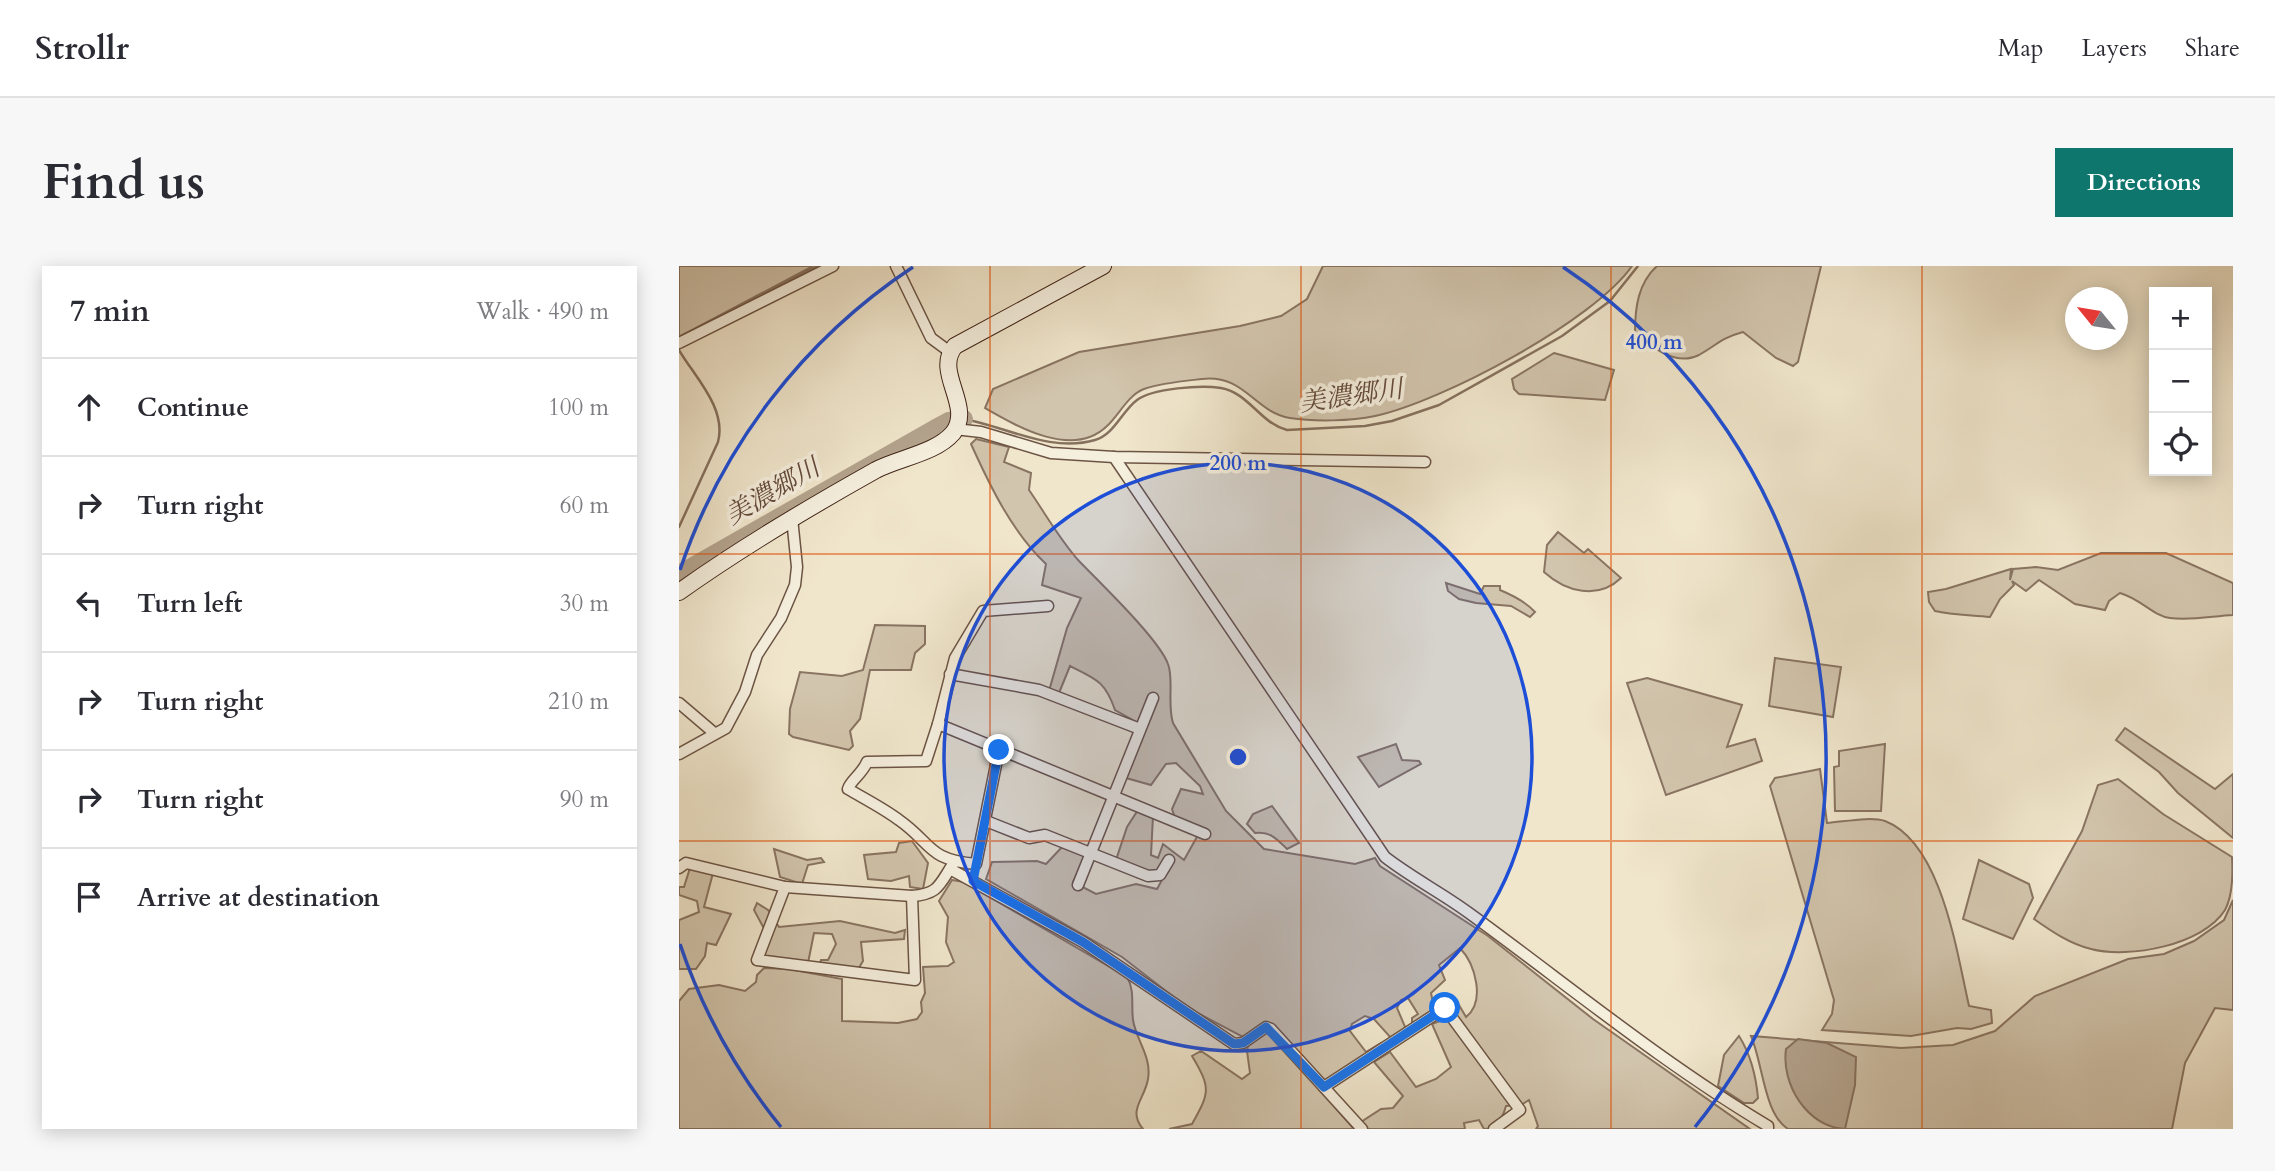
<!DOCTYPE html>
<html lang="en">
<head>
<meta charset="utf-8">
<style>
  :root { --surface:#fff; --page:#f7f7f7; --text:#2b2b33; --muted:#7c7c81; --line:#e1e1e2; --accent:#0f766e }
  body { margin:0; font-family:Cardo,"Noto Serif JP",serif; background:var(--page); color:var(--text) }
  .controls { position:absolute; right:21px; top:21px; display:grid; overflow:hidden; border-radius:0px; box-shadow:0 4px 18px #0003 }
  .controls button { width:63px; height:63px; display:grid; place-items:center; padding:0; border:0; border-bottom:2px solid var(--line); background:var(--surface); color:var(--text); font:35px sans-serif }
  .compass { position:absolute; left:1386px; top:21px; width:63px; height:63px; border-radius:50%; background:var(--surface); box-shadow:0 4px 18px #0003; rotate:300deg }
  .stop { position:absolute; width:21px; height:21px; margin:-16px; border:5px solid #1a73e8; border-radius:50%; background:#fff }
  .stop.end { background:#1a73e8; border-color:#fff; box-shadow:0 2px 7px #0008 }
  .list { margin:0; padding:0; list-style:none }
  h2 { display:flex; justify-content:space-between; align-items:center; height:91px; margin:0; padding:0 28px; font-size:30px }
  h2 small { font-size:23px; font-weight:400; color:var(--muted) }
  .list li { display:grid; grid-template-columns:46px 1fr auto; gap:21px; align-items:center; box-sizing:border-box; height:98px; padding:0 28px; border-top:2px solid var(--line) }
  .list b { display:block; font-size:26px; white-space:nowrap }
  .list em { font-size:23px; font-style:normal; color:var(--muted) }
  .icon { flex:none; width:38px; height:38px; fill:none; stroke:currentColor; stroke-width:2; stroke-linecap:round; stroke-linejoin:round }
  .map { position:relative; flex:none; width:1554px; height:863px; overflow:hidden; border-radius:0px }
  header { display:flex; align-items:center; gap:42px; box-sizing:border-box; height:98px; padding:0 35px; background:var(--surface); border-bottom:2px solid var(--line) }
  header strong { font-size:33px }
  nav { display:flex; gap:38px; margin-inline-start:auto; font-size:24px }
  .intro { display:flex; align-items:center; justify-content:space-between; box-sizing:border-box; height:168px; padding:0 42px }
  h1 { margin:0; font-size:49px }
  .button { padding:18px 32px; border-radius:0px; background:var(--accent); color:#fff; font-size:24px; font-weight:700 }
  main { display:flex; gap:42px; padding:0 42px }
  aside { flex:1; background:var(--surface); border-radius:0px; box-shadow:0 4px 18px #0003 }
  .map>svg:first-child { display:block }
  .green { fill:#d2c5ad; stroke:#897462; stroke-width:2 }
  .water { fill:#b4a48e; stroke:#86715e; stroke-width:2 }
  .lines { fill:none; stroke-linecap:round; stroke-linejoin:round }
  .stream { stroke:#86715e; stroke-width:2.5 }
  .river { stroke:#b4a48e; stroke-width:18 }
  .street-casing { stroke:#6c5444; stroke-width:13 }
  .secondary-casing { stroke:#402417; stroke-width:18 }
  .street { stroke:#f5efde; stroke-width:10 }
  .secondary { stroke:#f5efde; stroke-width:16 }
  .route { stroke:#1a73e8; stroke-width:9 }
  .grid { fill:none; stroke:#e0560d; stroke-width:2; stroke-opacity:0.55 }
  .ring { fill:none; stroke:#1d4ed8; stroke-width:3.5 }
  .labels { text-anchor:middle; stroke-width:7; stroke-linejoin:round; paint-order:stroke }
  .water-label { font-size:26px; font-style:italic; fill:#634a3b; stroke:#f5efde }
  .centre { fill:#1d4ed8; stroke:#f5efde; stroke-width:3.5 }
  .ring-label { font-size:21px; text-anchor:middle; font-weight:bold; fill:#1d4ed8; stroke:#f5efde; stroke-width:7; stroke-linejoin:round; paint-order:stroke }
</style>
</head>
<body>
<header>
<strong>Strollr</strong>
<nav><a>Map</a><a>Layers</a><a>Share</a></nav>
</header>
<div class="intro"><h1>Find us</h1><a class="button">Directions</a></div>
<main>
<aside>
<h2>7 min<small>Walk · 490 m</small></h2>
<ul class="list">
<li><svg class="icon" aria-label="ahead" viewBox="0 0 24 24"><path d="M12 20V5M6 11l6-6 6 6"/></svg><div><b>Continue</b></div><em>100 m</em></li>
<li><svg class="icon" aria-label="right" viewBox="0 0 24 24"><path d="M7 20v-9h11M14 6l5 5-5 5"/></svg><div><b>Turn right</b></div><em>60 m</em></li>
<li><svg class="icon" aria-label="left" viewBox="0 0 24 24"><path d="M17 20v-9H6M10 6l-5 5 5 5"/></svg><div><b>Turn left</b></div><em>30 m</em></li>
<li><svg class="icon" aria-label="right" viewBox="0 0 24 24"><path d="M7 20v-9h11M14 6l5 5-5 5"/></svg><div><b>Turn right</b></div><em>210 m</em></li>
<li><svg class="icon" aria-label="right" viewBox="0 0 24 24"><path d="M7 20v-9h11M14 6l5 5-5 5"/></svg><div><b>Turn right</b></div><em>90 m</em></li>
<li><svg class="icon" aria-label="arrive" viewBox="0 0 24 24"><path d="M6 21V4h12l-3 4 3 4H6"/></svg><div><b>Arrive at destination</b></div></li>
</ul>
</aside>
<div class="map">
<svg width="1554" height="863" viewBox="0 0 1554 863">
  <rect width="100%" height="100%" fill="#f0e6cc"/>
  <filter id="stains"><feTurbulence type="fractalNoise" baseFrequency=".00286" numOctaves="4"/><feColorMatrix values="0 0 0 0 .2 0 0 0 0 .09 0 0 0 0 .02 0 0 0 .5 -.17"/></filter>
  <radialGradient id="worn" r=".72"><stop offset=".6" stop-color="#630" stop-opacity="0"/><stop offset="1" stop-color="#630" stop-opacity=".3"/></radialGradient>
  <g class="green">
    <path d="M 0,0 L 134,0 L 0,71 Z"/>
    <path d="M 644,0 L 953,0 C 915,55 762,136 696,150 C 672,155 636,156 611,152 C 575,146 566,108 523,113 C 505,115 482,117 465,123 C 449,129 440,149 428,160 C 394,193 339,161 306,142 L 314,123 L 400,86 L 561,60 L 602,50 L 628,33 Z"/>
    <path d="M 978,0 L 1142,0 L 1119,96 L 1114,100 L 1097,92 L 1064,66 C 1042,72 1038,79 1020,89 C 996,101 971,80 956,66 C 956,42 959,17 978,0 Z"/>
    <path d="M 875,87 L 935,104 L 926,134 L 840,128 L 835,123 L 833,113 Z"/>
    <path d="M 297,173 L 330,181 L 325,196 L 352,207 L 350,224 C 366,247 381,274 400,295 C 420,316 480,373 489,398 C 495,413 488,438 494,457 L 547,545 L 585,583 L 676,598 L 696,592 L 701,600 L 809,670 L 914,753 L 1071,863 L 857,863 L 859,860 L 850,834 L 842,839 L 827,840 C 824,851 818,863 805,863 L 800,854 L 785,857 L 786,863 L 688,863 L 682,856 L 702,843 L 714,842 L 724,830 L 695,796 L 711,786 L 737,821 L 757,813 L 772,801 L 753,758 L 766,753 L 777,761 L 772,745 L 780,739 L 787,751 C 807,735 796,698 781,682 L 760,699 L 766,714 L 752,727 L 756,746 L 733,761 L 733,752 L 739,748 L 729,732 L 722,734 L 718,742 L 727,763 L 712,772 L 695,753 L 686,750 L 673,758 L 671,765 L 687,786 L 702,777 L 704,780 L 638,821 L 675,863 L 490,863 L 513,858 C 531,826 532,822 513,790 L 522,785 L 563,813 L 571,807 L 568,785 L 570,774 L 509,742 L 443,691 L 307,613 L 313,596 L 358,595 L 367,598 L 384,580 L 406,590 L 394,616 L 417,628 L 457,618 L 478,623 L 494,594 L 477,608 L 437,594 L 448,561 L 459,544 L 474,550 L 472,589 L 479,592 L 484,578 L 505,594 L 519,569 L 496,552 L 493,543 L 502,523 L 524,528 L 521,520 L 497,497 L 487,498 L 472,519 L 447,512 L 459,457 L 436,444 C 426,415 417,413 391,400 L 380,427 L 370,425 L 388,362 L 402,332 L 363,319 L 367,298 C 333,266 311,220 292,178 Z"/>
    <path d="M 879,266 L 905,287 L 909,283 L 942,312 C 919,334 887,326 865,306 L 868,279 Z"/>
    <path d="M 1422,287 L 1487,287 L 1554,317 L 1554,349 C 1534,350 1511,355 1491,352 C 1474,350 1462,333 1441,327 L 1430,335 L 1426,344 L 1396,338 L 1360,314 L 1347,325 L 1333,315 L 1335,319 L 1321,333 L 1311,351 C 1293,349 1273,349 1256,345 L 1250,336 L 1249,326 L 1267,323 L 1332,303 L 1331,314 L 1334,303 L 1357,301 L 1379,304 Z"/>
    <path d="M 767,317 L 801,328 L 805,320 L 821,320 L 821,324 C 833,329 847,336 856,346 L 851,351 L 832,340 L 797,337 L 780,333 L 769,325 Z"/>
    <path d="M 196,359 L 246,360 L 246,378 L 236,387 L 232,404 L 191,404 L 181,453 L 171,465 L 174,480 L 170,484 L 114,471 L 110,468 L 111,443 L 121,406 L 163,410 L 184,404 Z"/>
    <path d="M 1096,392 L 1162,401 L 1154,451 L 1090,440 Z"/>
    <path d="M 968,412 L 1063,439 L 1048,481 L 1076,473 L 1083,495 L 987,529 L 948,417 Z"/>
    <path d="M 1446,462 L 1536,523 L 1554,508 L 1554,572 L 1499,527 L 1480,506 L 1437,474 Z"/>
    <path d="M 717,478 L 723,494 L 740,495 L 742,498 L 700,521 L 679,491 Z"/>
    <path d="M 1206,478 L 1202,545 L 1156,545 L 1155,501 L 1160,500 L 1160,485 Z"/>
    <path d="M 1141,503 L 1148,557 C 1164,556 1191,550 1206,555 C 1263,577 1278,688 1290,740 L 1312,744 L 1313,757 L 1292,763 L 1278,762 L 1232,770 L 1143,764 L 1153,748 L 1155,734 L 1091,520 L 1096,512 Z"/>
    <path d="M 1439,513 L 1484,548 L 1553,591 C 1554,608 1554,629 1546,644 C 1524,679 1450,693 1412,683 C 1391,678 1372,665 1355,653 L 1403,565 L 1419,519 Z"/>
    <path d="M 593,540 L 620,577 L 608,583 C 598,573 591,565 576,567 L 568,558 L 574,548 Z"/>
    <path d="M 233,575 L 249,597 L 244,623 L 231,621 L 230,610 L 212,615 L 189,613 L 185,589 L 217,586 L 220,577 Z"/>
    <path d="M 95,583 L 128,594 L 142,592 L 145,596 L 129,599 L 123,618 L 101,611 Z"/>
    <path d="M 1300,594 L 1350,618 L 1354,632 L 1334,673 L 1284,653 Z"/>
    <path d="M 11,602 L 34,607 L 25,641 L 52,648 L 37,679 L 28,677 L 26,690 L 17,703 L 0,703 L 0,654 L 20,646 L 18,635 L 0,629 L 0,621 L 5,621 Z"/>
    <path d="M 273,614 L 285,616 L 448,711 C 456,724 452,740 454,754 C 457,774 473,791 469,813 C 466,833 448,844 464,863 L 0,863 L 0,735 L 10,723 L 40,719 L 66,725 L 77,716 L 78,709 L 85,702 L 110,703 L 163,713 L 163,755 L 219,757 L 238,753 L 243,746 L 242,736 L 246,727 L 244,701 L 269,700 L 275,696 L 267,676 L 269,651 L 260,635 Z"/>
    <path d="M 1554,634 L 1554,744 L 1536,742 L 1506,797 L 1493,863 L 1109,863 C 1085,848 1084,798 1072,770 L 1222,782 L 1274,779 L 1316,765 L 1356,730 L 1449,693 L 1485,688 L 1515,675 L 1545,654 Z"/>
    <path d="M 78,637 L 89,644 L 100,661 L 161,655 L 216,667 L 226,664 L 225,673 L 182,676 L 184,695 L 178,705 L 140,700 L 142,694 L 149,694 L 157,678 L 153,668 L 135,667 L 129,697 L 84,690 L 89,670 L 75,644 Z"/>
    <path d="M 1060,770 C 1072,789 1077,810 1079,832 L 1074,837 L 1065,837 L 1039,820 L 1045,789 Z"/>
  </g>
  <path class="water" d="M 1119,773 L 1148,777 L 1177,791 L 1176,819 L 1166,863 C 1128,861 1102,818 1107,783 Z"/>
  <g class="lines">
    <g class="stream">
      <path d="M 35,54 L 138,0"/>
      <path d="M 0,84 C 15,110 48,142 39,176 L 0,261"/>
      <path d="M 285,153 C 328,161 372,187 416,174 C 435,169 443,145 458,134 C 474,122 522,119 542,122 C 570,127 581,157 608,164 L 686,160 L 713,155 L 760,139 L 883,70 L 931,35 L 959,0"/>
    </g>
    <path class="river" d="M 0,308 L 255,163 L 270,155 L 285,153"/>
    <defs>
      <g id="street">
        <path d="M 217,0 L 252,72 L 271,86"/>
        <path d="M 0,77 L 154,0"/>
        <path d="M 276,163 L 302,166 L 372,187 L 435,191 L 746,196"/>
        <path d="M 435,191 L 706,591 C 733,612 763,627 790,647 C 889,719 983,797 1089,860 L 1089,863"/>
        <path d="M 271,408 L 360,424 L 461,463"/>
        <path d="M 0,437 L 34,466"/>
        <path d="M 259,458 L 276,392 L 304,345 L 369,340"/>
        <path d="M 320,484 L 297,598 C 248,594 253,577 220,554 C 204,542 186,533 169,523 C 171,515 183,508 188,496 L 247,495 L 259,458 L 526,568"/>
        <path d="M 0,488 L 47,462 L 66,426 L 78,389 L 102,352 L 116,319 L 118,301 L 113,252"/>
        <path d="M 307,555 L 350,572 L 366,569 L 469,610 L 481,609 L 490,594"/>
        <path d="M 0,602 L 7,597 L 106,621 L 233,630 C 260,628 260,619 274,598"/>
        <path d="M 271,603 L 404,676 L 555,778 L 564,777 L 587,761 L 592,763 L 683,863"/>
        <path d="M 399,619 L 474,432"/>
        <path d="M 106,621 L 78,694 L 236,714 L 233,630"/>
        <path d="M 645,821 L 766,742 L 841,844 L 815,863"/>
      </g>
      <path id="secondary" d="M 0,326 C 63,281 129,242 197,204 C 220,192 257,187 274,167 C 295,140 254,106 276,80 L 424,0"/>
    </defs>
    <use href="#street" class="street-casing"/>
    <use href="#secondary" class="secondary-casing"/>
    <use href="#street" class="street"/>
    <use href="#secondary" class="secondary"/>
  </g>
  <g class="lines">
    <path class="route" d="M 320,484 L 294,615 L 404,676 L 555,778 L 564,777 L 587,761 L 645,821 L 766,742"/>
  </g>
  <path class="grid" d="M 311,0 L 311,863M 622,0 L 622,863M 932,0 L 932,863M 1243,0 L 1243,863M 0,288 L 1554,288M 0,575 L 1554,575"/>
  <circle cx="559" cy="491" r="294" fill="#1d4ed8" fill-opacity=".12"/>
  <g class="ring">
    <circle cx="559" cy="491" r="294"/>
    <path d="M102 861A588 588 0 0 1 1 678M1 304A588 588 0 0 1 234 1M884 1A588 588 0 0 1 1016 861"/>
  </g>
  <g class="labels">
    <g class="water-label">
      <text transform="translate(672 129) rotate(-8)" y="9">美濃郷川</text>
      <text transform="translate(93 225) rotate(-30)" y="9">美濃郷川</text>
    </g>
  </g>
  <circle cx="559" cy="491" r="10" class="centre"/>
  <g class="ring-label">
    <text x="975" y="83">400 m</text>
    <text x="559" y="204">200 m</text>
  </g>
  <rect width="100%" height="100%" filter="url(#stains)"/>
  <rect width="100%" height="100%" fill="url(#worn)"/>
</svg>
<div class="controls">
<button>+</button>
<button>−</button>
<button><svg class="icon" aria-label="locate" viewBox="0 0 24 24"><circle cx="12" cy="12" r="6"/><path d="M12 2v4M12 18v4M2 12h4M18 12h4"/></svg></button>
</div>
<svg class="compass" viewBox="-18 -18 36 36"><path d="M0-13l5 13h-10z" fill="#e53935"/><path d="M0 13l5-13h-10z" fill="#7c7c81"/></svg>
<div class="stop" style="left:766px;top:742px"></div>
<div class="stop end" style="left:320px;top:484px"></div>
</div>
</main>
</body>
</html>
